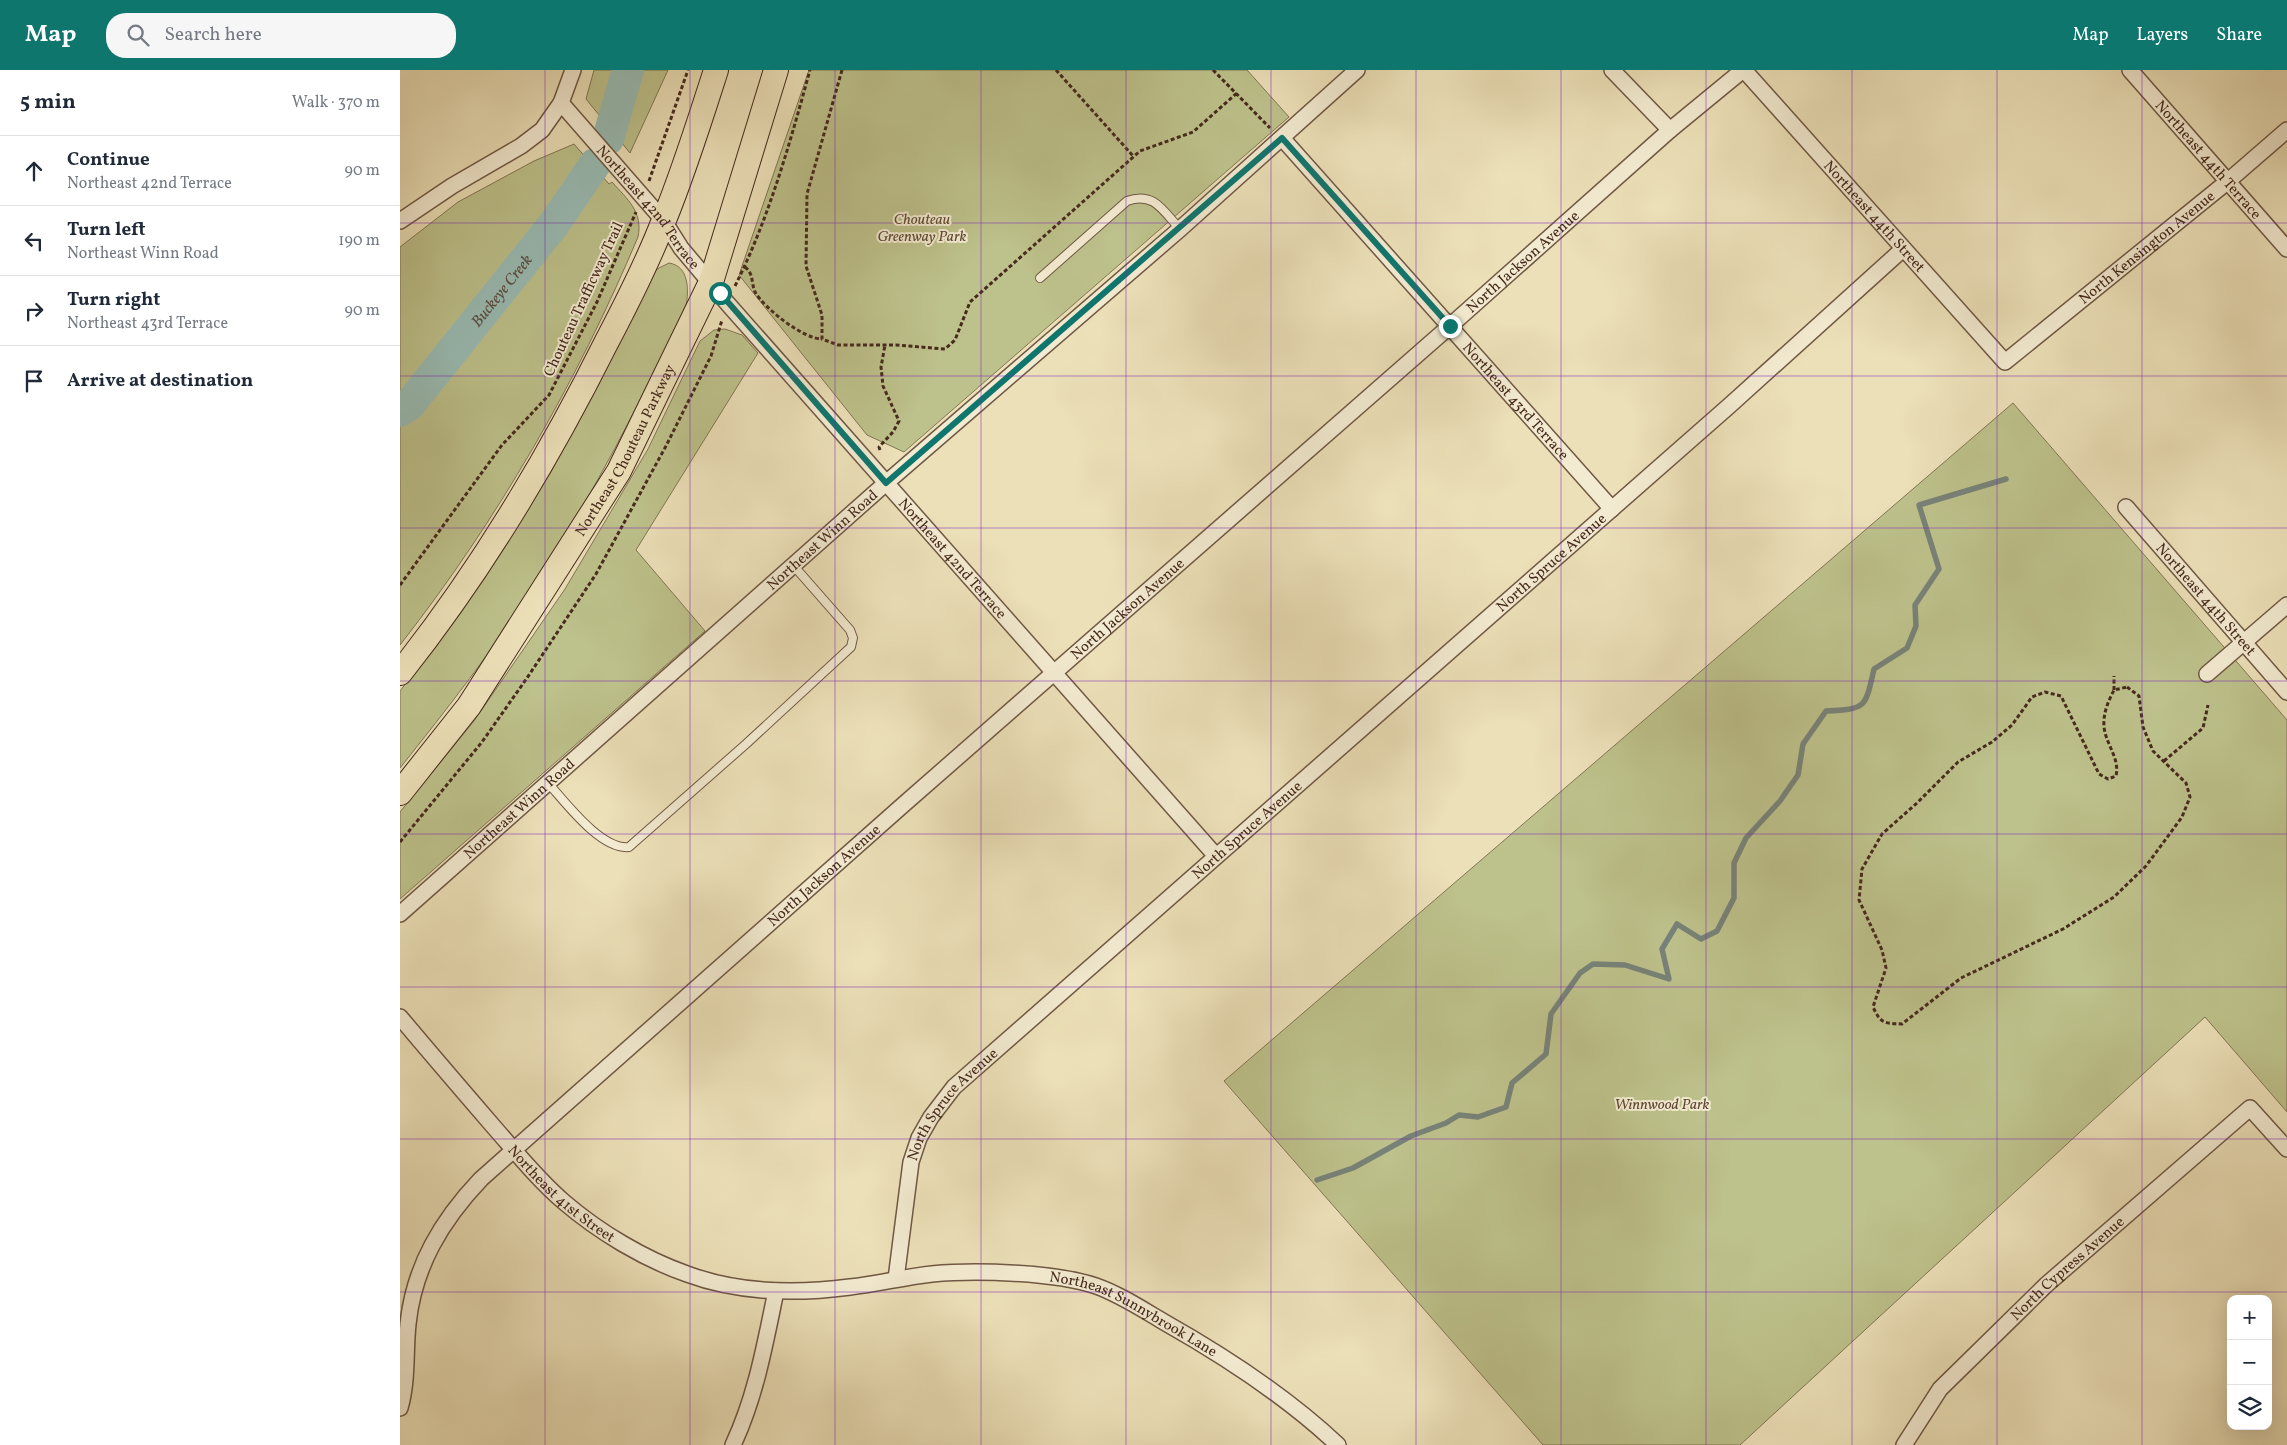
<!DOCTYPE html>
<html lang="en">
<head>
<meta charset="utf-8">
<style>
  :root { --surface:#fff; --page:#f6f6f7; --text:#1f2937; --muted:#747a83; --line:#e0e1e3; --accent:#0f766e }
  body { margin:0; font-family:Vollkorn,serif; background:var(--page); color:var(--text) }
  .controls { position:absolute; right:15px; bottom:15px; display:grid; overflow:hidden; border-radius:10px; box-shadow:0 5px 20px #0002 }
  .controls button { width:45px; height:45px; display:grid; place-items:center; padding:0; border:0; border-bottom:1px solid var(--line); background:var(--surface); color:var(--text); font:25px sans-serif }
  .stop { position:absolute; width:15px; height:15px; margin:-11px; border:4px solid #0f766e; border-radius:50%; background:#fff }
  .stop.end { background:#0f766e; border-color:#fff; box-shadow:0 1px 5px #0008 }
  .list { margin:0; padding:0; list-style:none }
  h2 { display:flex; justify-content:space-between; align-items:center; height:65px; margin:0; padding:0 20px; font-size:21px }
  h2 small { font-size:16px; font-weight:400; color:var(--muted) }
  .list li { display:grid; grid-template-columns:32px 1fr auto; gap:15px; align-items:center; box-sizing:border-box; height:70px; padding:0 20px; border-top:1px solid var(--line) }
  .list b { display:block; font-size:19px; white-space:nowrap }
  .list p { margin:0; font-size:16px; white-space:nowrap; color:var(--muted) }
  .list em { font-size:16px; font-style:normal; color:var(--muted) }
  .icon { flex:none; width:28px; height:28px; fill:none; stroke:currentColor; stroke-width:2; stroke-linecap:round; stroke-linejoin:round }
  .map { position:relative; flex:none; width:1887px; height:1375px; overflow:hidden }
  header { display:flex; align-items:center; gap:30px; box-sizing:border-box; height:70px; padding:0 25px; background:var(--accent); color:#fff }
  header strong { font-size:24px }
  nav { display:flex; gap:28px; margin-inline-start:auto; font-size:18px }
  .search { width:350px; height:45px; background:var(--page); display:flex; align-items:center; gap:12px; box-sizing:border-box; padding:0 18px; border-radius:20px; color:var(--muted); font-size:19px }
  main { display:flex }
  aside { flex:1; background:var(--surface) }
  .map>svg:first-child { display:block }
  .green { fill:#bdc18b; stroke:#827654 }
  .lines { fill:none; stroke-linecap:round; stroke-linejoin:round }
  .stream { stroke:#788278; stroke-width:5.5 }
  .river { stroke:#99bcb4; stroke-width:32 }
  .service-casing { stroke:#705844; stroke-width:10 }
  .minor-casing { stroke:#705844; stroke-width:18 }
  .primary-casing { stroke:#462a1d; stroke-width:26 }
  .path { stroke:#462a1d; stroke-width:3; stroke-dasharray:4 2.5; stroke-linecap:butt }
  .service { stroke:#f3ebd1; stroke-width:8 }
  .minor { stroke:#f3ebd1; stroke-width:15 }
  .primary { stroke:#ece0b8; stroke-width:24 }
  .route { stroke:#0f766e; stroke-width:6 }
  .grid { fill:none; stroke:#7b2cbf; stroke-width:1; stroke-opacity:0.55 }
  .labels { text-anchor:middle; stroke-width:4; stroke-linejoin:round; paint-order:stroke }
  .street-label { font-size:15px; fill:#462a1d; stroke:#f3ebd1 }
  .park-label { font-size:15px; font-style:italic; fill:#5e4833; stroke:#f3ebd1 }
  .water-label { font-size:16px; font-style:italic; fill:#5b4e43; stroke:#f3ebd1 }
</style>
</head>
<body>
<header>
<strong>Map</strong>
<div class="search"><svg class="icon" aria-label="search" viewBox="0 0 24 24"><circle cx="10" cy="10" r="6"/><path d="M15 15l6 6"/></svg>Search here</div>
<nav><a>Map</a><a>Layers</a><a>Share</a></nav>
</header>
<main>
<aside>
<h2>5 min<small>Walk · 370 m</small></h2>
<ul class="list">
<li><svg class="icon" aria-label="ahead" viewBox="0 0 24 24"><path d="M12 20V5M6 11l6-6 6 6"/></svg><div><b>Continue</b><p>Northeast 42nd Terrace</p></div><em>90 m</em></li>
<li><svg class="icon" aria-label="left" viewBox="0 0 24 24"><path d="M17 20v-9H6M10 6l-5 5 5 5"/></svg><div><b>Turn left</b><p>Northeast Winn Road</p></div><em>190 m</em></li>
<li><svg class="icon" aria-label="right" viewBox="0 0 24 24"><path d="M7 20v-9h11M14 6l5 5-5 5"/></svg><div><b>Turn right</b><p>Northeast 43rd Terrace</p></div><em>90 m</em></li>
<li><svg class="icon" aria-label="arrive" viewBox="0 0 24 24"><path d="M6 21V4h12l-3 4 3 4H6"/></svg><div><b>Arrive at destination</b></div></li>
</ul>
</aside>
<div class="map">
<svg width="1887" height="1375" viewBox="0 0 1887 1375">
  <rect width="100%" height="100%" fill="#ece0b8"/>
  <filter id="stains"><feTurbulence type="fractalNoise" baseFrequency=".004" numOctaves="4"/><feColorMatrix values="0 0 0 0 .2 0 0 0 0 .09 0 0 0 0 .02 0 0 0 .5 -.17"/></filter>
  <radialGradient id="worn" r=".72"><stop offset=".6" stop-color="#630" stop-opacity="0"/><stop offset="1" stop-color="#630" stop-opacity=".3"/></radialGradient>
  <g class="green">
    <path d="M 194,0 L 268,0 L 230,83 L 186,29 Z"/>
    <path d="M 409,0 L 847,0 L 889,47 L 504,382 L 467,365 L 339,205 Z"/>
    <path d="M 174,74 L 209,114 L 212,112 C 228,130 243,142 238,167 C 177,312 97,451 0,575 L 0,177 L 58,132 L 134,91 Z"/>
    <path d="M 269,193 C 289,196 289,220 286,236 C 241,332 192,426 135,515 C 94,579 47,639 0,698 L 0,621 L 31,581 L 118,454 L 150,403 L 188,334 L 250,208 L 257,199 Z"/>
    <path d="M 325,259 L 342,265 L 358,283 L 236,480 L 305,561 L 0,829 L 0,742 L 74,651 L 165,519 L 248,379 L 300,271 L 314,260 Z"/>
    <path d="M 1613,333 L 1887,650 L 1887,1042 L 1805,947 L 1340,1375 L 1143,1375 L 824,1011 Z"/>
  </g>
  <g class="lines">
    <path class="stream" d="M 917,1110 L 953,1098 L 1011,1066 L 1046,1053 L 1059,1045 L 1078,1047 L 1106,1037 L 1112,1013 L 1146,984 L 1151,944 L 1180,903 L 1193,894 L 1225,895 L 1269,909 L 1262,879 L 1277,854 L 1301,869 L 1317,861 L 1334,828 L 1334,793 L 1346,768 L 1380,731 L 1398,705 L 1403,674 L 1426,641 C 1467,639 1465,638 1474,599 L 1507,578 L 1516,556 L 1515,535 L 1539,499 L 1519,435 L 1606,409"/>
    <g class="river">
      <path d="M 208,69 L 228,0"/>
      <path id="s1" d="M 0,341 L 9,335 L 154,154 L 195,94"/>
    </g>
    <defs>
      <g id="service">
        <path d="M 640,208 L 727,131 C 754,121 763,141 780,159"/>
        <path d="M 148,713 C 166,733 201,780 229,777 L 346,674 L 451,577 L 453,568 L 450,560 L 393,495"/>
      </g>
      <g id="minor">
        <path d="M 1212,0 L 1270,60"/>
        <path id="s2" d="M 1344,0 L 1605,292 L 1827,112 L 1887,60"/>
        <path id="s3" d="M 1730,0 L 1887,179"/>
        <path id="s4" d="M 161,33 L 264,151 L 281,178 L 328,234 L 816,786"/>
        <path id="s5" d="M 882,68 L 1212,439"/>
        <path d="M 0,151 L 52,116 L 121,76 L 142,60 L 161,33 L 173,0"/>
        <path id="s6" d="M 1726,437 L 1887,622"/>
        <path d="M 1807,604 L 1887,535"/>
        <path id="s7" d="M 0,844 L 486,413 L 780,159 L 957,0"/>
        <path id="s8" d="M 0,947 C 31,984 62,1020 93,1056 C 115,1081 138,1110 164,1132 C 199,1162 244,1189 287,1204 C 338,1223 397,1224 450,1217 C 478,1214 504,1207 532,1204 C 575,1200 654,1202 696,1216 C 719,1224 742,1239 764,1252 C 826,1287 886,1326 938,1375"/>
        <path id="s9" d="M 496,1209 L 511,1092 L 519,1068 L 531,1047 L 554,1017 L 1329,336 L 1503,179"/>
        <path id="s10" d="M 0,1338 C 8,1310 5,1282 8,1254 C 14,1196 42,1150 81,1109 L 503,735 L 1050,256 L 1270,60 L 1343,0"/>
        <path d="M 333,1375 C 356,1326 365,1274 376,1221"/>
        <path id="s11" d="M 1504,1375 L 1540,1319 L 1646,1215 L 1850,1038 L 1887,1079"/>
      </g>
      <g id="primary">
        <path d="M 0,603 C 81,501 148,389 206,273 C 227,233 248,192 264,150 C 284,101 300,50 316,0"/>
        <path id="s12" d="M 0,723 L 69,636 L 219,401 L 311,212 L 376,0"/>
      </g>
    </defs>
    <use href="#service" class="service-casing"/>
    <use href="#minor" class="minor-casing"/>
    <use href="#primary" class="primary-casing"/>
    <g class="path">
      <path d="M 442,0 L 407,124 L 406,196 L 422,245 L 422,269 L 438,275 L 496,275 L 545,279 L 555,270 L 570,232 L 740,81 L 793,62 L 837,23"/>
      <path d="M 656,0 L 734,87"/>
      <path d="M 813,0 L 870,58"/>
      <path d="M 249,111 L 288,0"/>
      <path d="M 345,197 C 354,204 351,213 355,222 C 364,238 403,269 422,269"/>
      <path d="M 335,216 C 369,148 390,73 410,0"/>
      <path d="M 480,380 L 479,377 L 493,362 L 499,351 L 483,316 L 481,297 L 485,275"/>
      <path d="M 0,515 L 102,375 L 149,325 L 197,232 L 236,142"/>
      <path d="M 1727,617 L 1739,626 L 1743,657 L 1753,681 L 1786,713 L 1790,727 L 1782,747 L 1746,796 L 1714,827 L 1663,859 L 1561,908 L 1502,954 C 1484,953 1481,954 1473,937 L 1486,898 L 1482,880 L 1459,830 L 1462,799 L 1482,764 L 1517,733 L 1558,692 L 1592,672 L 1612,655 L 1632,627 L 1645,622 L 1661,626 L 1699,704 L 1708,709 L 1716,706 C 1720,688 1706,675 1704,657 C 1703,643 1708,632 1714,620 Z"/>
      <path d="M 1714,620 L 1714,606"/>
      <path d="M 1764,691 L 1803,658 L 1808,635"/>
      <path d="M 0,772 L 82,672 L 127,608 L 196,504 L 266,376 L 311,286 L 322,250"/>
    </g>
    <use href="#service" class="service"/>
    <use href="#minor" class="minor"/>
    <use href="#primary" class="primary"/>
  </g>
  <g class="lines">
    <path class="route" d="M 320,223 L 486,413 L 882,68 L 1050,256"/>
  </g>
  <path class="grid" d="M 145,0 L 145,1375M 290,0 L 290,1375M 435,0 L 435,1375M 581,0 L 581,1375M 726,0 L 726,1375M 871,0 L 871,1375M 1016,0 L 1016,1375M 1161,0 L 1161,1375M 1306,0 L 1306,1375M 1452,0 L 1452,1375M 1597,0 L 1597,1375M 1742,0 L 1742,1375M 0,153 L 1887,153M 0,306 L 1887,306M 0,458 L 1887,458M 0,611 L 1887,611M 0,764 L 1887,764M 0,917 L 1887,917M 0,1069 L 1887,1069M 0,1222 L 1887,1222"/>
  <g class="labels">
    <g class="street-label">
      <text dy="5" stroke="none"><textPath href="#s3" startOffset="119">Northeast 44th Terrace</textPath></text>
      <text dy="5" stroke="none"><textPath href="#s4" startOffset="136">Northeast 42nd Terrace</textPath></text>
      <text dy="5" stroke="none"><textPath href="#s2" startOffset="196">Northeast 44th Street</textPath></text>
      <text dy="5" stroke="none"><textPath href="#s2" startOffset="574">North Kensington Avenue</textPath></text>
      <text dy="5" stroke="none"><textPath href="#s10" startOffset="1638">North Jackson Avenue</textPath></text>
      <text transform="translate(183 229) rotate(-65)" y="5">Chouteau Trafficway Trail</text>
      <text dy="5" stroke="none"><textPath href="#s5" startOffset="352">Northeast 43rd Terrace</textPath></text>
      <text dy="5" stroke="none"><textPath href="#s12" startOffset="411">Northeast Chouteau Parkway</textPath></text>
      <text dy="5" stroke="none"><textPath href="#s7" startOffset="564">Northeast Winn Road</textPath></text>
      <text dy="5" stroke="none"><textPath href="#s4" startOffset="601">Northeast 42nd Terrace</textPath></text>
      <text dy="5" stroke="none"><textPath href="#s9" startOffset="1000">North Spruce Avenue</textPath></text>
      <text dy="5" stroke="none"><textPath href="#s6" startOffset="122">Northeast 44th Street</textPath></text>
      <text dy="5" stroke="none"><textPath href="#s10" startOffset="1112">North Jackson Avenue</textPath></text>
      <text dy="5" stroke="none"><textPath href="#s7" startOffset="159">Northeast Winn Road</textPath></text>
      <text dy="5" stroke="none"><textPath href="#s9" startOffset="595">North Spruce Avenue</textPath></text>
      <text dy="5" stroke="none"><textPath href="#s10" startOffset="708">North Jackson Avenue</textPath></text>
      <text dy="5" stroke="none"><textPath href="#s9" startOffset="190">North Spruce Avenue</textPath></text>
      <text dy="5" stroke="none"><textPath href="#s8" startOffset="240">Northeast 41st Street</textPath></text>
      <text dy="5" stroke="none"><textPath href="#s11" startOffset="242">North Cypress Avenue</textPath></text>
      <text dy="5" stroke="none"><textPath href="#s8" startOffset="849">Northeast Sunnybrook Lane</textPath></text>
    </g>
    <g class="park-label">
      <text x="522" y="154">Chouteau<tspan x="522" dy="17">Greenway Park</tspan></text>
      <text x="1262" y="1039">Winnwood Park</text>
    </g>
    <g class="water-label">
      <text dy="6" stroke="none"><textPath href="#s1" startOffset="158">Buckeye Creek</textPath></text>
    </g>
  </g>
  <rect width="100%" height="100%" filter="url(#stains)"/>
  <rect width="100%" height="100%" fill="url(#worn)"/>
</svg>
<div class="controls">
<button>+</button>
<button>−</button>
<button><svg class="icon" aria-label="layers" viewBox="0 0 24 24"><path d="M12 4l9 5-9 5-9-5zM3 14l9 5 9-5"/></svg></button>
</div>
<div class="stop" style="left:320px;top:223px"></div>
<div class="stop end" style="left:1050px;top:256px"></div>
</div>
</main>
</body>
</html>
